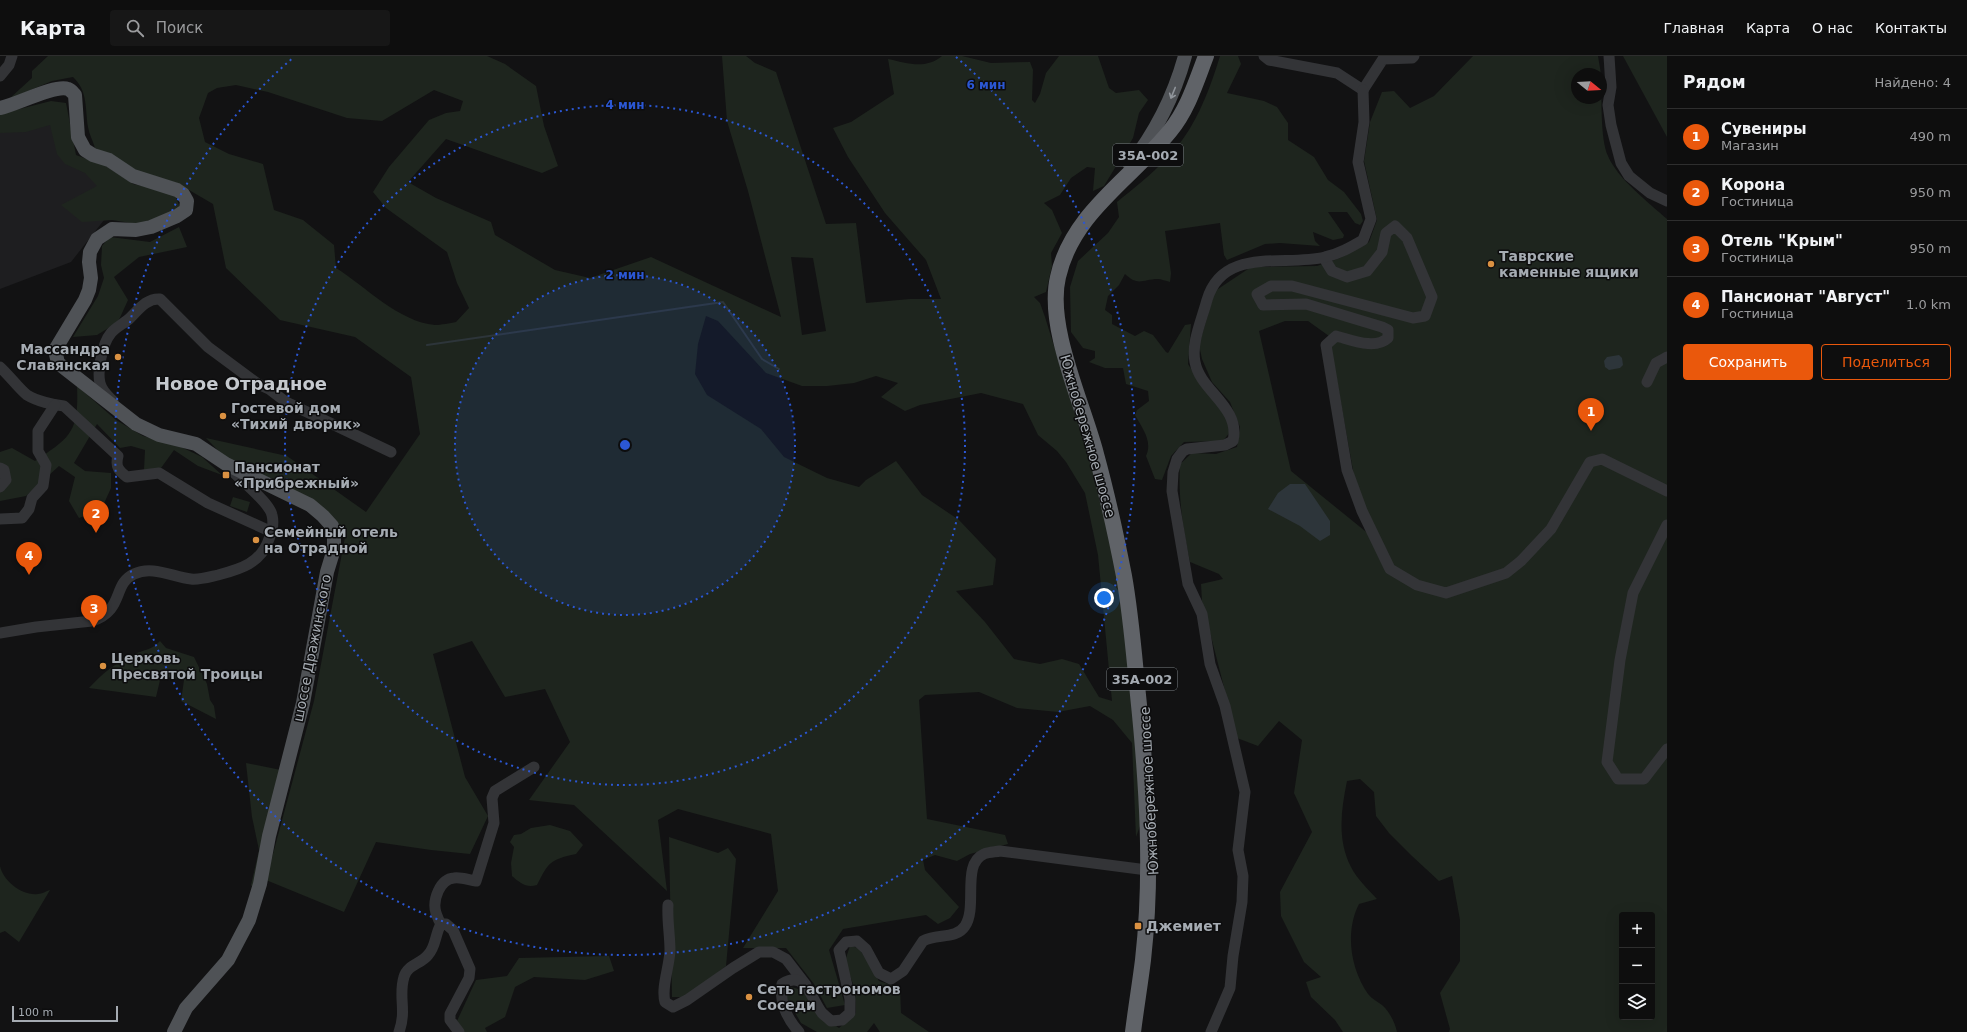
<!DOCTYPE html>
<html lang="ru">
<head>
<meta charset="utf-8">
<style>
  :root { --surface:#0e0e0e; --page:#171717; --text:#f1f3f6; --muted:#9b9c9e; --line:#2e2e2e; --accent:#ea580c }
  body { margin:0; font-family:"DejaVu Sans",sans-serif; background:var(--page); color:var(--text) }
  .controls { position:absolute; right:12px; bottom:12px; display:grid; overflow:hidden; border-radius:4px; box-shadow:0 4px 16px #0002 }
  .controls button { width:36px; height:36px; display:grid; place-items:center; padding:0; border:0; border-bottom:1px solid var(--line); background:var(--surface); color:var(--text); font:20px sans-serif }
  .compass { position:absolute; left:1571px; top:12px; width:36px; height:36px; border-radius:50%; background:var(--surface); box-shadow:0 4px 16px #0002; rotate:108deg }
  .scale { position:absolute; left:12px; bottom:10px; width:106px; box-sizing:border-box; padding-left:4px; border:2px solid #a5abb2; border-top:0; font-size:11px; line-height:14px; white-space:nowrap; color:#a5abb2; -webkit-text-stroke:3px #0d0d0e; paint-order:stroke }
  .you { position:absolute; left:1104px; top:542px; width:14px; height:14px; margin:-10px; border:3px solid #fff; border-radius:50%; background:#1a73e8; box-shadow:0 0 0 6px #1a73e833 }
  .badge { display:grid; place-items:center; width:26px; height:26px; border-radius:50%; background:var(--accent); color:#fff; font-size:13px; font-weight:700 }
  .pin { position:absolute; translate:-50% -33px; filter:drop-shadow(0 1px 2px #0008) }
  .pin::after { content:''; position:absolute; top:21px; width:14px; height:12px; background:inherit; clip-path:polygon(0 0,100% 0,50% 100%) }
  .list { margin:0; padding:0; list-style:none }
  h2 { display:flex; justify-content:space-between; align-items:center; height:52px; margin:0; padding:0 16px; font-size:17px }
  h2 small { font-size:13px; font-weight:400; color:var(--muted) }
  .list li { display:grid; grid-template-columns:26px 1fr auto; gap:12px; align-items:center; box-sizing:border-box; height:56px; padding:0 16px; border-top:1px solid var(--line) }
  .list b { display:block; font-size:15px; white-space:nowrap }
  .list p { margin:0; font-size:13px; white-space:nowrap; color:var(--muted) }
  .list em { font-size:13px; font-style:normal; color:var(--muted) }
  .actions { display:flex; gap:8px; padding:12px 16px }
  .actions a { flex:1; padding:9px 0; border:1px solid var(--accent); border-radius:4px; text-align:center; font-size:14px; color:var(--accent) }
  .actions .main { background:var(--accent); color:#fff }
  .icon { flex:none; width:22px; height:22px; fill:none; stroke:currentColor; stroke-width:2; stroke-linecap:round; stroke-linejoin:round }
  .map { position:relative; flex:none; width:1667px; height:976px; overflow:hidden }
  header { display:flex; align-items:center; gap:24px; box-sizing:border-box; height:56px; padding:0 20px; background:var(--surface); border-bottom:1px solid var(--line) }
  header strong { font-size:19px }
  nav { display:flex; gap:22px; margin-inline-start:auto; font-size:14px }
  .search { width:280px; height:36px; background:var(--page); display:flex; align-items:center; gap:10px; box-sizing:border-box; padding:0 14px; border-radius:4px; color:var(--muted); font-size:15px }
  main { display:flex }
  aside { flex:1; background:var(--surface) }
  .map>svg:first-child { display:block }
  .built { fill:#1e1e20 }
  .green { fill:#1e251e; fill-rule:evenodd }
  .water { fill:#2d353a }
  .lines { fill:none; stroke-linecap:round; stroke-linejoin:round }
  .stream { stroke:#2d353a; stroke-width:2 }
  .minor { stroke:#333437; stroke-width:11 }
  .major { stroke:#4f5256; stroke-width:14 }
  .highway { stroke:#606368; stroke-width:16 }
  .oneway { stroke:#90959b }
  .ring { fill:none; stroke:#2b57d4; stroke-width:2; stroke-dasharray:2 4 }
  .poi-dot { fill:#da9142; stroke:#0d0d0e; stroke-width:1.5 }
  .labels { text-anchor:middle; stroke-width:3; stroke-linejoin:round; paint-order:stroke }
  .shield { fill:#0d0d0e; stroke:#777c81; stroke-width:1 }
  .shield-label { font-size:13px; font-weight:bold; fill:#a5abb2 }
  .poi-label { font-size:14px; font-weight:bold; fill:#a5abb2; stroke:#0d0d0e; text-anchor:start }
  .street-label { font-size:14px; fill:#a5abb2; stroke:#0d0d0e }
  .district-label { font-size:18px; font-weight:bold; fill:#c5c9ce; stroke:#0d0d0e }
  .centre { fill:#2b57d4; stroke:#0d0d0e; stroke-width:2 }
  .ring-label { font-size:12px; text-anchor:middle; font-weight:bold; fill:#2b57d4; stroke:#0d0d0e; stroke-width:3; stroke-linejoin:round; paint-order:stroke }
</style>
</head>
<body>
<header>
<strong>Карта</strong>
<div class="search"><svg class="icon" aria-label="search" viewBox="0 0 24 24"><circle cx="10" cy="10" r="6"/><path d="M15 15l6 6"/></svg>Поиск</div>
<nav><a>Главная</a><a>Карта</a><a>О нас</a><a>Контакты</a></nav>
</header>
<main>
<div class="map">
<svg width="1667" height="976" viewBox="0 0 1667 976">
  <rect width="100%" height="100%" fill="#121213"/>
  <path class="built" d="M 64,50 L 70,105 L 107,127 L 104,164 L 71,206 L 0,233 L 0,64 Z"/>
  <g class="green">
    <path d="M 48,0 L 487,0 L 505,8 L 536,30 L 544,70 L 558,110 L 542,117 L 446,83 L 408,126 L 436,142 L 491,166 L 495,179 L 555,214 L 590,222 L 651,201 L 781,261 L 748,135 L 727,65 L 722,0 L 746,0 L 755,7 L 776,16 L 826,168 L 856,167 L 866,247 L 910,243 L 941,243 L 926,204 L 885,157 L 848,101 L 833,72 L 851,66 L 894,38 L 888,3 C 907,7 925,14 942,0 L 962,0 L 991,7 L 1030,6 L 1033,14 L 1032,44 L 1035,47 L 1040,38 L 1046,17 L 1059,0 L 1098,0 L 1109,32 L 1116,37 L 1139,34 L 1148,44 L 1139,57 L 1133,82 L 1104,130 L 1093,135 L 1095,112 L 1087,111 L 1071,122 L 1060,139 L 1044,147 L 1052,154 L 1062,177 L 1051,197 L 1052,210 L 1046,236 L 1034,241 L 1040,247 L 1045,261 L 1093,416 L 1121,526 L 1137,685 L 1140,770 L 1136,781 L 1132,687 L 1113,664 L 1090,650 L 1058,656 L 1017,652 L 979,636 L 925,639 L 919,644 L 927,763 L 1005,779 L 1008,788 L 970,798 L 957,805 L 935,799 L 923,804 L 925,814 L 959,851 L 950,862 L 938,868 L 926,859 L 843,873 L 829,894 L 845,949 L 827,952 L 814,928 L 786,892 L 743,892 L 778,835 L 771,778 L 678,753 L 658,764 L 667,835 L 574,749 L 529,744 L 570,686 L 545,633 L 505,641 L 472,585 L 433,598 L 465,721 L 488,760 L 470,798 L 431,794 L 376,786 L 344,856 L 266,824 L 314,645 L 346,476 L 321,452 L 233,410 L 206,382 L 287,400 L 366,456 L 420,378 L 411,321 L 355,281 L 280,264 L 226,212 L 213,148 L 177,127 L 140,116 L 95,92 C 93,85 89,78 88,71 C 85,52 88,35 73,21 L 52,25 L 9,43 L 32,22 L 32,15 ZM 236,29 L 268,36 L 347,62 L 382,65 L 434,34 L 463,45 L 460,55 L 446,57 L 429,64 L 389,111 L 373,136 L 386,152 L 447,196 L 457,227 L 469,252 L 456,266 C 450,267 441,269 435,269 C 399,266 365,230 336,212 L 334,189 L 303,164 L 274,154 L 263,108 L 229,98 L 205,86 L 199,62 L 208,37 L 217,32 ZM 791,201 L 813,202 L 826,275 L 802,279 ZM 706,260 L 718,265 L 766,317 L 802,330 L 827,330 L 854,327 L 876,320 L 898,327 L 881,341 L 905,355 L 920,349 L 981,337 L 1023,348 L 1038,379 L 1057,395 L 1066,406 L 1085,437 L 1098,499 L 1112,645 L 1099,641 L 1079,608 L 1062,603 L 1040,608 L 1014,603 L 985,566 L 956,535 L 993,529 L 996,503 L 959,464 L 922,439 L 896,405 L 866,424 L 859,431 L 827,422 L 784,401 L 761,373 L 707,339 L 695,318 L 698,288 Z"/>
    <path d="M 1220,0 L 1238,0 L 1241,8 L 1227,37 L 1264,45 L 1277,51 L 1288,67 L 1288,84 L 1314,101 L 1328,124 L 1344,136 L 1361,158 L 1363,165 L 1360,169 L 1355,167 L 1347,156 L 1328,156 L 1344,179 L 1343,182 L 1333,184 L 1313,176 L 1315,185 L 1320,190 L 1280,187 L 1265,188 L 1227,204 L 1224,199 L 1220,167 L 1165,175 L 1171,217 L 1170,226 C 1166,225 1161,223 1158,223 C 1142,223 1139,231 1125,218 L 1119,229 L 1108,240 L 1105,254 L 1112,259 L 1112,268 L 1135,280 L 1144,275 L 1153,279 L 1166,296 L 1168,297 L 1185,269 L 1191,268 L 1188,308 L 1199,326 L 1226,358 L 1230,376 L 1223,385 L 1184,386 L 1171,400 L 1162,424 L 1155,423 L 1146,400 C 1153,385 1142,372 1135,359 L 1137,354 L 1149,345 L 1148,335 L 1126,328 L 1123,312 L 1105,312 L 1089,306 L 1095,302 L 1095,295 L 1083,292 L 1071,276 L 1070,231 L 1078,205 L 1108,177 L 1119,161 L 1117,146 C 1134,132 1151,119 1166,103 C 1194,76 1209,36 1220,0 Z"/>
    <path d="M 1473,0 L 1598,0 L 1601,18 L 1577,18 L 1577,42 L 1601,42 L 1601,21 C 1602,41 1600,83 1608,100 C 1617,122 1649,147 1667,163 L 1667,976 L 1449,976 L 1450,973 L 1440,937 L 1460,905 L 1460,864 L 1452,820 L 1439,825 L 1412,800 L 1389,777 L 1376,760 L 1374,736 L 1360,723 L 1347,725 C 1341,754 1337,784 1351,811 C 1357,823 1368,833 1377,843 L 1359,848 C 1345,875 1350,912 1368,938 C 1372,943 1378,946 1382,949 C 1390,956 1395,967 1397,976 L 1343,976 L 1335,964 L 1311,941 L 1306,926 L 1321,921 L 1304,906 L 1281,860 L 1280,836 L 1312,776 L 1294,737 L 1302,684 L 1279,665 L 1258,690 L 1237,682 L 1202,545 L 1201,528 L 1223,523 L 1219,518 L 1190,506 C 1183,473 1178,442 1180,408 L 1192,397 L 1216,398 L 1237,391 L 1240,371 L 1230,346 L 1212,326 L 1202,303 L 1199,289 L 1215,235 L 1251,211 L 1317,210 L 1340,202 L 1369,186 L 1377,164 L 1364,105 L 1370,66 L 1382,36 L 1394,35 L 1410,52 L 1434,40 ZM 1285,265 L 1308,265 L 1329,280 L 1356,431 L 1370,479 L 1291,415 L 1259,275 ZM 1622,859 L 1652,859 L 1652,961 L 1622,961 Z"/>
    <path d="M 1623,0 L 1667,0 L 1667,81 Z"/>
    <path d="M 51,45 L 66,47 L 76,99 L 106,110 L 133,128 L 174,137 L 179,149 L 179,154 L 143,169 L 112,164 L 82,166 L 61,149 L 97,130 L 85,117 L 65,108 L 57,98 L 50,69 L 26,76 L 0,77 L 0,58 Z"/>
    <path d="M 179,171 L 187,191 L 139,201 L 114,221 L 128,244 L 118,266 L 97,279 L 73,281 L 98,240 L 104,222 L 101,209 L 102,190 L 110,181 L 150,186 Z"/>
    <path d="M 77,330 L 116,364 L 143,380 L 177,389 L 202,401 L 222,419 L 198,410 L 174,394 L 161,412 L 144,414 L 145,394 L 131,390 L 120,392 L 97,368 L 74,407 L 85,415 L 111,417 L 111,432 L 101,454 L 79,462 L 69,445 L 75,421 L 59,410 L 26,440 L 0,445 L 0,396 L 12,392 L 35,405 C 71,381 79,376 77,330 Z"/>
    <path d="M 233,441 L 250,446 L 247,456 L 230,450 Z"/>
    <path d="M 160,585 L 166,592 L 194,601 L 207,628 L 210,644 L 214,650 L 216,663 L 181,645 L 184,624 L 161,620 L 156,641 L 89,632 C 103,617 114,608 133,599 C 144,593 151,595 160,585 Z"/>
    <path d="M 246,707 L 281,714 L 253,832 L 251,829 L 259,794 L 252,761 Z"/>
    <path d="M 550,769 L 570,775 L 583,789 L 576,798 C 549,804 549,806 537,829 C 526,832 520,827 512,820 L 511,807 L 514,791 L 510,786 L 514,779 L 521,778 L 531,772 Z"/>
    <path d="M 669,781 L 718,797 L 728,792 L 736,803 L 726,910 L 686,941 L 672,941 Z"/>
    <path d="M 0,810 C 3,825 22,840 38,838 C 42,838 46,835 50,834 L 19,886 L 5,875 L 0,877 Z"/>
    <path d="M 850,890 L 859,892 L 879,925 L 900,932 L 901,957 L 929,976 L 880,976 L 874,967 L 867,976 L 817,976 L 801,967 L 785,939 L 791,931 L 802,934 L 820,959 L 839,972 L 856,957 L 855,934 L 845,905 Z"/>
    <path d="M 609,900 L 614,915 L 585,924 L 534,921 L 515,931 L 505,961 L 485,972 L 487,976 L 464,976 L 457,965 L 476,924 L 507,920 L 519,902 Z"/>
  </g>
  <g class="water">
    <path d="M 1619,299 L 1622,302 L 1623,309 L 1620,312 L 1609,314 L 1605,311 L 1604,305 L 1607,301 Z"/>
    <path d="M 1290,428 L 1305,428 L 1330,465 L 1330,479 L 1320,485 L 1300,470 L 1268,453 L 1278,437 Z"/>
  </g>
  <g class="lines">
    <path class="stream" d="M 427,289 L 723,246 L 762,303 L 779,313"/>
    <g class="minor">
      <path d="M 1264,0 L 1269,4 L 1337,17 L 1363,34"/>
      <path d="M 1609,0 L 1611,31 L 1608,49 L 1611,69 L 1621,107 L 1629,120 L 1650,137 L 1667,145"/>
      <path d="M 0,20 L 9,9 L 12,0"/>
      <path d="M 1363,34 L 1383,3 L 1412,2 L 1414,0"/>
      <path d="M 1324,202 L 1332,215 L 1347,221 L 1367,215 L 1382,196 L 1386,177 L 1395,170 L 1407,182 L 1432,241 L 1425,260 L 1413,262 L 1292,230 L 1271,230 L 1257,238 L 1263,249 L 1306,248 L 1382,271 L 1388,274 L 1388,282 C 1375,294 1352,284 1336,280 L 1326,289 L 1347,414 L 1362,455 L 1390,513 L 1417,529 L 1446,537 L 1506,517 L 1521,505 L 1551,473 L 1590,406 L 1602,403 L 1667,435"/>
      <path d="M 0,311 C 9,319 19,333 27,339 C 37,345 53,349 64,350 L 118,400 C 115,411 119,415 127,421 L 159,417 L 208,447 L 272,476"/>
      <path d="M 1647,326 L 1656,307 L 1667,301"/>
      <path d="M 113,345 C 108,340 102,335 100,327 C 97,315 102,288 111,277 C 116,271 125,267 130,262 C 139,253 147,242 160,243 L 208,291 L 258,328 L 269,333 L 286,346 L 391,396"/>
      <path d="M 0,412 L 4,414 L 6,424 L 0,431"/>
      <path d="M 0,463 L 22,462 L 29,453 L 32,442 L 43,430 L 46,409 L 38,395 L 38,375 L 55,349"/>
      <path d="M 1667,469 L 1633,537 L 1620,604 L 1607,706 L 1618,723 L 1644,723 L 1667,693"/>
      <path d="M 0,577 L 36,571 L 92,565 C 125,554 112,528 134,518 C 152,509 173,521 191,523 C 199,524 209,521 218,519 C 241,513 261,507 269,483 C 272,476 274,467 272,459 C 269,445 239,424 228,410"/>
      <path d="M 668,849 C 667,864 670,879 670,895 C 669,912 661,932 665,946 L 673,951 L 687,944 L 733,912 L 759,896 L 773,896 L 786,903 L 806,929"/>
      <path d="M 441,868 C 439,865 437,860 436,857 C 432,844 440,823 454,822 C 461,821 469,824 476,825 L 494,767 L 492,742 L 495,735 L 534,711"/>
      <path d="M 399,976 C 407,954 398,940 404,921 C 407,909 421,908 428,899 C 436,891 435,878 441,868 L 446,868 L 453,874 L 470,913 L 469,922 L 450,958 L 450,964 L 459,976"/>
      <path d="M 799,976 C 787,963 779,945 782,928 C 806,913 811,943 822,957 C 825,960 828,962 831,965 L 842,964 L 850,957 L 850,943 L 839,894 L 846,886 L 857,885 L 866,893 L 879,917 L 891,923 L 903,915 L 923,885 C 936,877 956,884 965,870 C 978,851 961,808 984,798 C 989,796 995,796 1000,795 L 1147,814"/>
      <path d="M 1211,976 L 1230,932 L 1233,900 L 1242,846 L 1243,820 L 1238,794 L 1245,736 L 1225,650 L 1210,608 L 1202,558 L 1188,528 L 1172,435 L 1173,416 L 1177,403 L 1183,395 L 1187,393 L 1225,389 L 1233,385 C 1241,351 1200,335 1195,306 C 1191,287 1202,263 1207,244 C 1223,190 1284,211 1325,201 C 1339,198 1351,191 1363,184 L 1371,163 L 1358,106 L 1364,66 L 1363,34"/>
    </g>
    <g class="major">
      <path d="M 0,52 C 16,49 55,28 68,33 C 71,34 73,37 75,39 L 78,81 L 85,94 L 93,99 L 109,104 L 133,120 L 177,134 L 183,138 L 187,145 L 186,154 L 177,160 L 151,171 L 136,174 L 112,173 L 97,183 L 90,196 L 89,206 L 91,222 L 89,234 L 85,244 L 55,294 L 58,307 L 136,368 L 159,379 L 196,388 L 226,408 L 310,449 L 323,460 L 332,470 L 334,481 L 334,493 L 327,516 L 303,647 L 269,780 L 260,828 L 249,864 L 228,904 L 186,952 L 174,976"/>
      <path d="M 1130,109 C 1156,76 1174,40 1185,0"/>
    </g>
    <path class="highway" d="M 1133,976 C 1136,952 1140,928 1143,904 C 1153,816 1147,726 1138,639 C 1134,599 1131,559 1124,520 C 1116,479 1107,438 1096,398 C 1083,348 1046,271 1058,221 C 1072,157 1131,123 1170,75 C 1188,53 1196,26 1206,0"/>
  </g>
  <defs><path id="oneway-shaft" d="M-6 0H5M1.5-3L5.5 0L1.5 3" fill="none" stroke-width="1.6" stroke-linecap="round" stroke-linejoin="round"/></defs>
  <use class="oneway" href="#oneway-shaft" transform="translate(1173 37) rotate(112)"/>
  <circle cx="625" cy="389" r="170" fill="#2b57d4" fill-opacity=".12"/>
  <g class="ring">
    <circle cx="625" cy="389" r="170"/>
    <circle cx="625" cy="389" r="340"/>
    <path d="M956 1A510 510 0 1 1 294 1"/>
  </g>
  <g class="poi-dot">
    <circle cx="1491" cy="208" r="4"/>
    <circle cx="118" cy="301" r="4"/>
    <circle cx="223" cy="360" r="4"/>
    <rect x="222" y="415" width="8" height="8" rx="2"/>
    <circle cx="256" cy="484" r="4"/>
    <circle cx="103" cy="610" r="4"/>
    <rect x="1134" y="866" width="8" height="8" rx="2"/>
    <circle cx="749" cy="941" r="4"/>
  </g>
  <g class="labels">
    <g class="shield">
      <rect x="1113" y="88" width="70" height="22" rx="3"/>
      <rect x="1107" y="612" width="70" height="22" rx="3"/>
    </g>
    <g class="shield-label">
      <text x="1148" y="104">35А-002</text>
      <text x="1142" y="628">35А-002</text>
    </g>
    <g class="poi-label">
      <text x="1499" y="205">Таврские<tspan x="1499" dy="16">каменные ящики</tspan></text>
      <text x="110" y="298" text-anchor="end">Массандра<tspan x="110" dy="16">Славянская</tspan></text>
      <text x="231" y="357">Гостевой дом<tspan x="231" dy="16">«Тихий дворик»</tspan></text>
      <text x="234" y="416">Пансионат<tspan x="234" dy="16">«Прибрежный»</tspan></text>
      <text x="264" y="481">Семейный отель<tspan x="264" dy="16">на Отрадной</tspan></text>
      <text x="111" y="607">Церковь<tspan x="111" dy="16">Пресвятой Троицы</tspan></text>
      <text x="1146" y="875">Джемиет</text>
      <text x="757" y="938">Сеть гастрономов<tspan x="757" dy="16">Соседи</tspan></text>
    </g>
    <g class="street-label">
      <text transform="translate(1088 380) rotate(74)" y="5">Южнобережное шоссе</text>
      <text transform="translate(312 592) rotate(-79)" y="5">шоссе Дражинского</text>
      <text transform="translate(1149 735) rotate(-93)" y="5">Южнобережное шоссе</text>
    </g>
    <g class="district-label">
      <text x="241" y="334">Новое Отрадное</text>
    </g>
  </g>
  <circle cx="625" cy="389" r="6" class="centre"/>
  <g class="ring-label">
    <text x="986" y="33">6 мин</text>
    <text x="625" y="53">4 мин</text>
    <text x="625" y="223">2 мин</text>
  </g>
</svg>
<div class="controls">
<button>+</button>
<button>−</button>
<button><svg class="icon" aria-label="layers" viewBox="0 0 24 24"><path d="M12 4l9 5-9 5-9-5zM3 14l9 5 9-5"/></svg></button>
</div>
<svg class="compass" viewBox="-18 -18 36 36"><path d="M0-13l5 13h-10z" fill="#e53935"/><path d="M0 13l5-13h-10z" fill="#9b9c9e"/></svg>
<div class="scale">100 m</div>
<div class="you"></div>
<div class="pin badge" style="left:1591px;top:375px">1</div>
<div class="pin badge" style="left:96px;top:477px">2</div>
<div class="pin badge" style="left:94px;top:572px">3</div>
<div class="pin badge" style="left:29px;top:519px">4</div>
</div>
<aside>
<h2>Рядом<small>Найдено: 4</small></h2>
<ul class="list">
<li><span class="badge">1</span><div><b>Сувениры</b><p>Магазин</p></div><em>490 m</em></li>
<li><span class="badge">2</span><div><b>Корона</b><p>Гостиница</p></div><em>950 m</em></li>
<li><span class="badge">3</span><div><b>Отель &quot;Крым&quot;</b><p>Гостиница</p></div><em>950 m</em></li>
<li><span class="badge">4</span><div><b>Пансионат &quot;Август&quot;</b><p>Гостиница</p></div><em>1.0 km</em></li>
</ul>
<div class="actions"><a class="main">Сохранить</a><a>Поделиться</a></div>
</aside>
</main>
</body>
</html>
